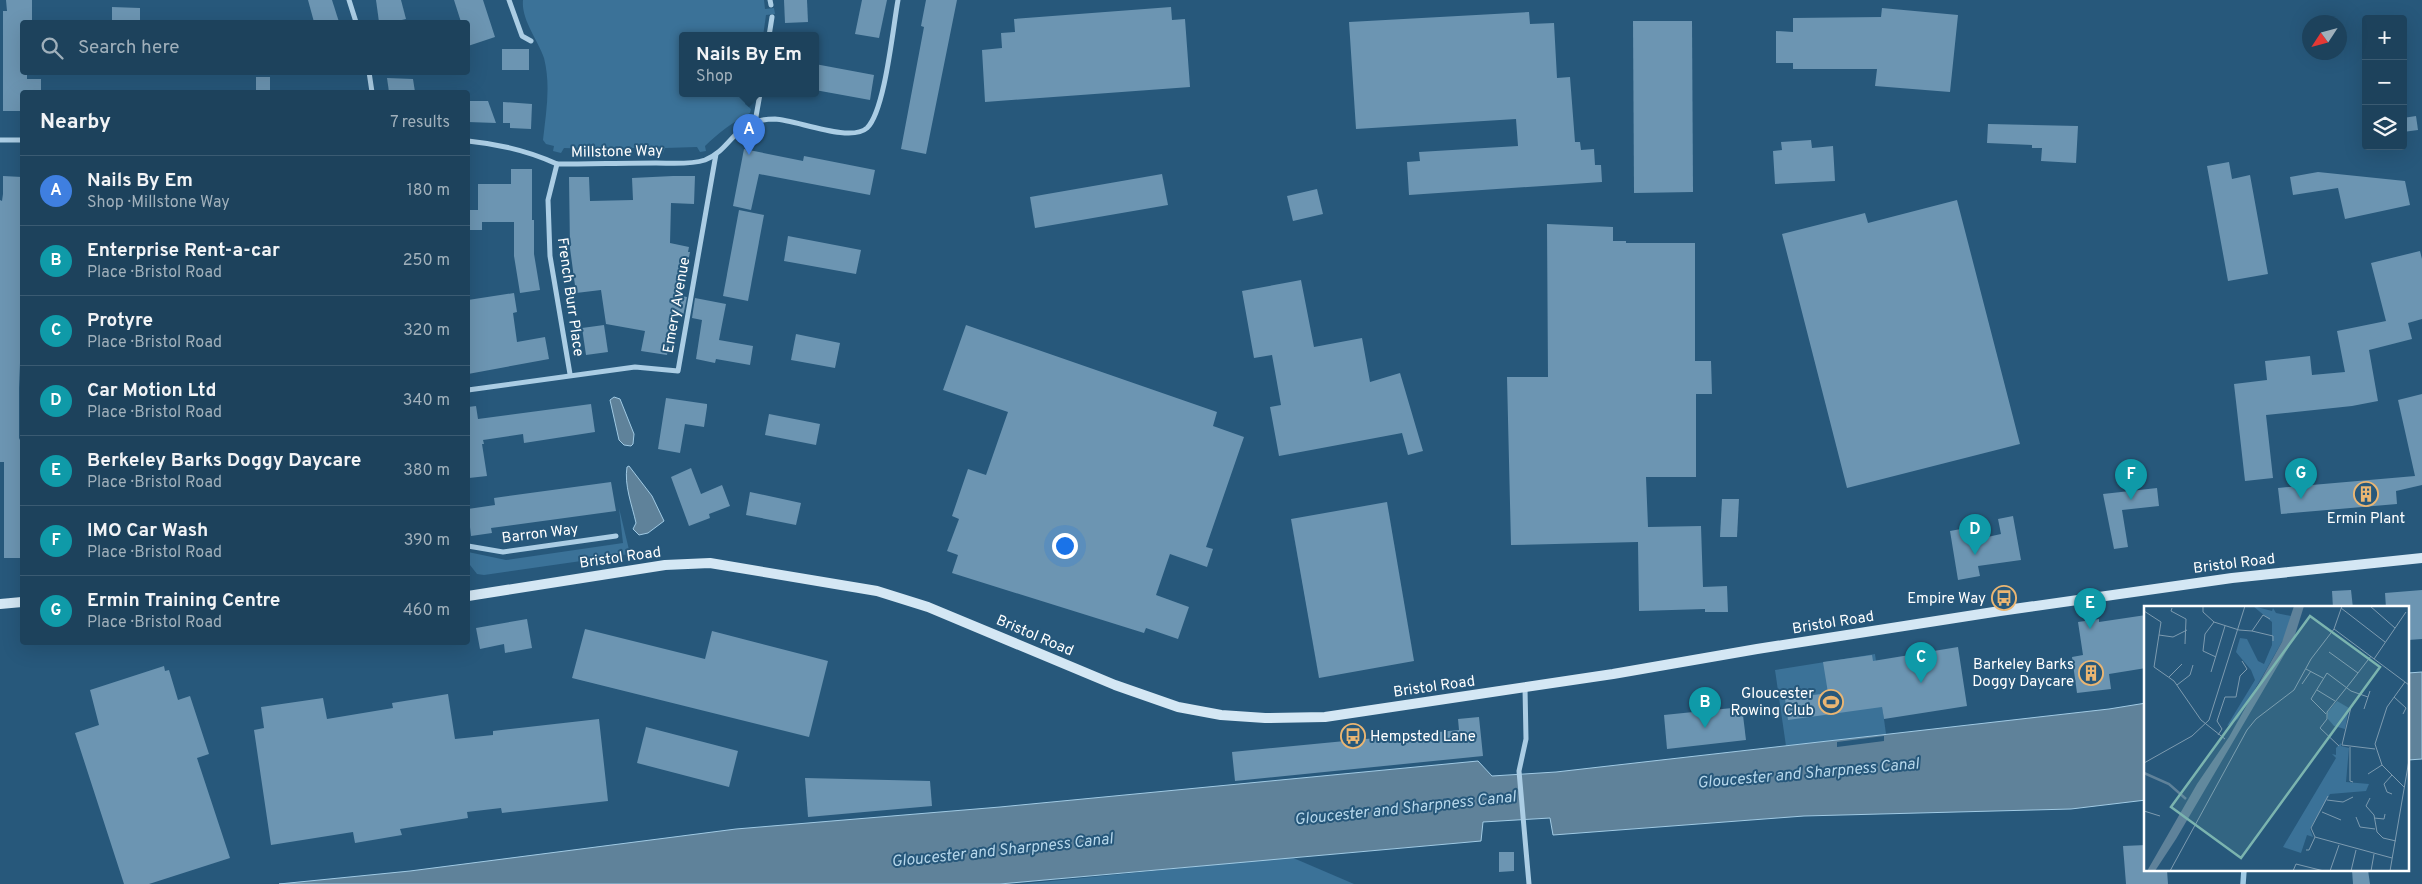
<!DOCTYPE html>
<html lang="en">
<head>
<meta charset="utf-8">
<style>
  :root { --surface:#1d425c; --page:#254962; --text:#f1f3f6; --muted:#a0b0bb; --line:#3b5b72; --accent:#95b2f1 }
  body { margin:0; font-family:Overpass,sans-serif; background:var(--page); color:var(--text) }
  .controls { position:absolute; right:15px; top:15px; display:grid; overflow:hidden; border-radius:5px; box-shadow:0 5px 20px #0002 }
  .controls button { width:45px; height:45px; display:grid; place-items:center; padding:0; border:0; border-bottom:1px solid var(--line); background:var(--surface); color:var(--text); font:25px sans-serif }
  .compass { position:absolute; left:2302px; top:15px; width:45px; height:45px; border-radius:50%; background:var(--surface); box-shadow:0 5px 20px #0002; rotate:234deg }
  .you { position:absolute; left:1064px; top:545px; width:18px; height:18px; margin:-12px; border:4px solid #fff; border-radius:50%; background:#1a73e8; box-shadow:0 0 0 8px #1a73e833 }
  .badge { display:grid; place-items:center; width:32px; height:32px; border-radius:50%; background:var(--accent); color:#fff; font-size:16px; font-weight:700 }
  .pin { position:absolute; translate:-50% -41px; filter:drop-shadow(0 1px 2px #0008) }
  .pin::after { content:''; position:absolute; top:26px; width:18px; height:15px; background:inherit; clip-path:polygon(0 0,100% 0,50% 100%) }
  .popup { position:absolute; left:679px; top:32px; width:140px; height:65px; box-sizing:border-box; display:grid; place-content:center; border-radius:5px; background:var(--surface); filter:drop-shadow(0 1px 4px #0005); font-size:16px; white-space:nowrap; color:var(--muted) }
  .popup b { font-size:19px; color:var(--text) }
  .popup::after { content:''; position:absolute; left:50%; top:100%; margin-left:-10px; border:10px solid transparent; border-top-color:var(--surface) }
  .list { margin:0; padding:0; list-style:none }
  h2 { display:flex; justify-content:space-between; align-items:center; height:65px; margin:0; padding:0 20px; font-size:21px }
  h2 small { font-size:16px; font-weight:400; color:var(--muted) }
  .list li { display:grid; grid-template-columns:32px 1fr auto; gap:15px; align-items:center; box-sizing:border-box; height:70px; padding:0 20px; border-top:1px solid var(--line) }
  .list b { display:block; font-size:19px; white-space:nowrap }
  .list p { margin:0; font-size:16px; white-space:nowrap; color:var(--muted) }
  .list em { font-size:16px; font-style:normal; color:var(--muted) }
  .icon { flex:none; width:28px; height:28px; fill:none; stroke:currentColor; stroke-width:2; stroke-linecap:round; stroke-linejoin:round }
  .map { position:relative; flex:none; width:2422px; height:884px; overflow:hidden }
  .search { position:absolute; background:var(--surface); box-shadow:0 5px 20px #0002; left:20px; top:20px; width:450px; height:55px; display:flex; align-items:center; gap:12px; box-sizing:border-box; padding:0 18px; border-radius:5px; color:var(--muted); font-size:19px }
  .panel { position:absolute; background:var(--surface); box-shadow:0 5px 20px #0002; left:20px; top:90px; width:450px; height:555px; border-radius:5px }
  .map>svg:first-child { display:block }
  .green { fill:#3b7298 }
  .water { fill:#5f829a; stroke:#a0cae4 }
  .pier { fill:#27587b }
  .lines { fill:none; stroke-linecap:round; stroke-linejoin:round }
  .stream { stroke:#a0cae4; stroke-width:5.5 }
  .building { fill:#6c95b2 }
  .street { stroke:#abcde4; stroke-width:5 }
  .secondary { stroke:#d4e7f4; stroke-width:10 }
  .labels { text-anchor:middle; stroke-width:4; stroke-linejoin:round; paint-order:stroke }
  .street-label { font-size:15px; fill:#fff; stroke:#27587b }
  .poi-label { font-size:15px; fill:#fff; stroke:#27587b; text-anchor:end }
  .water-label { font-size:16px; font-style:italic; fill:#b6d7eb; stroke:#27587b }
  .inset-river { fill:none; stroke:#5f829a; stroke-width:2.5 }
  .inset-road { fill:none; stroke:#7d9bb0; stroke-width:1 }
  .view { fill:#7bb4af; fill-opacity:0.15; stroke:#7bb4af; stroke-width:2.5 }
  .inset-edge { fill:none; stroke:#fff; stroke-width:2.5 }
</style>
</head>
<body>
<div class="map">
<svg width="2422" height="884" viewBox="0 0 2422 884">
  <rect width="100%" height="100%" fill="#27587b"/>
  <g class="green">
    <path d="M 523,0 L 764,0 L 765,9 L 774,8 L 775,14 L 766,15 L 763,36 L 683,36 L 683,94 L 747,94 L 745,104 L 751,109 L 750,113 C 733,122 718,133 705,146 L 706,151 L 700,152 L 697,147 L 665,148 L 663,153 L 657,153 L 654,148 L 607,148 L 604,154 L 599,154 L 595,149 L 564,148 L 561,153 L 553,151 L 554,146 L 546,144 L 543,140 C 546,112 551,86 544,58 C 538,40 521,20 523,0 Z"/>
    <path d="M 619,508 L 630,554 L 484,575 L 477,574 L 470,565 L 468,552 L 506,560 L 623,543 Z"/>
    <path d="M 1875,654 L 1886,734 L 1786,746 L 1775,670 Z"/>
    <path d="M 1291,857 L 1354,884 L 1022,884 Z"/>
  </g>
  <g class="water">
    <path d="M 614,397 L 620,399 L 634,434 L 633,444 L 631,446 L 624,445 L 619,440 L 610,400 Z"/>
    <path d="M 629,466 L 652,496 L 664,521 L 648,533 L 639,535 L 633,529 L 636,523 C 632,505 624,485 627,467 Z"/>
    <path d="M 2422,672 L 2422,759 L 2408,760 L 2408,673 Z"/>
    <path d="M 2146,703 L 2146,800 L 2071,809 L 1804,816 L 1553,835 L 1550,818 L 1483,822 L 1481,841 L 1000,884 L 279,884 L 410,871 L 736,829 L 1000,807 L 1478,761 L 1492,776 L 1556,772 L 2109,709 Z"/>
  </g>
  <path class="pier" d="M 1884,736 L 1884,741 L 1837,747 L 1837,742 Z"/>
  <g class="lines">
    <path class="stream" d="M 2243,884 L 2244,870"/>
  </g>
  <g class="building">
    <path d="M 6,0 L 32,0 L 32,22 L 22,22 L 22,72 L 27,72 L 27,79 L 41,79 L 41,92 L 22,92 L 22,111 L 3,111 L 3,11 L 7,11 Z"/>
    <path d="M 308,0 L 332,0 L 339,22 L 314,22 Z"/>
    <path d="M 376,0 L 401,0 L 406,19 L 393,22 L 379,22 Z"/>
    <path d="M 454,0 L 483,0 L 495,37 L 468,46 L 468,22 L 461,22 Z"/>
    <path d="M 784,0 L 807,0 L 808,22 L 785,23 Z"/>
    <path d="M 862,0 L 887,0 L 879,38 L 855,34 Z"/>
    <path d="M 926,0 L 957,0 L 926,154 L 901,149 L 924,27 L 921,26 Z"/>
    <path d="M 112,7 L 140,8 L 140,22 L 112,22 Z"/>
    <path d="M 1171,7 L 1172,20 L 1185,19 L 1190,87 L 985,102 L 982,50 L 1002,48 L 1001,33 L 1015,32 L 1014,19 Z"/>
    <path d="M 1882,8 L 1958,15 L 1950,92 L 1875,86 L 1877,69 L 1793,69 L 1793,63 L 1776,63 L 1776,31 L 1793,32 L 1793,18 L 1881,17 Z"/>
    <path d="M 1529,12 L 1530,24 L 1554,23 L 1557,78 L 1570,77 L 1575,142 L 1580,142 L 1581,150 L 1594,149 L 1595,165 L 1601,165 L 1602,182 L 1409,195 L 1407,162 L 1420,161 L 1419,152 L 1518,146 L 1516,119 L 1356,129 L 1349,22 Z"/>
    <path d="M 1633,21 L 1692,21 L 1693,192 L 1634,193 Z"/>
    <rect x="502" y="49" width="27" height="21"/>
    <path d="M 815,64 L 874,75 L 870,100 L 815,90 Z"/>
    <rect x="256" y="77" width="14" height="15"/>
    <path d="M 387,78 L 413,79 L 415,92 L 389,92 Z"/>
    <path d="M 468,101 L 488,101 L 496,123 L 468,122 Z"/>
    <path d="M 503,102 L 532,104 L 531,129 L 510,128 L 510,123 L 503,123 Z"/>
    <path d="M 2416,116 L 2418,130 L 2403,132 L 2403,118 Z"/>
    <path d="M 1988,124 L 2078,126 L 2076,163 L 2041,161 L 2042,148 L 2032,148 L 2032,145 L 1987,143 Z"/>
    <path d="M 1811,140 L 1812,148 L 1833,146 L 1835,181 L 1775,184 L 1773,151 L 1782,150 L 1781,142 Z"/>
    <path d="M 744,149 L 803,161 L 804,156 L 875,170 L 870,195 L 759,174 L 751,210 L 733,206 Z"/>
    <path d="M 2229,162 L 2232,179 L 2250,175 L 2268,274 L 2228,281 L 2207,166 Z"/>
    <path d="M 511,169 L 532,169 L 532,220 L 534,220 L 534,254 L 540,290 L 520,293 L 514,256 L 514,222 L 482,222 L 482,230 L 468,230 L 468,210 L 478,210 L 478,184 L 511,184 Z"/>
    <path d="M 2318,172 L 2405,181 L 2410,205 L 2345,219 L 2338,188 L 2293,195 L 2290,177 Z"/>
    <path d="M 1162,174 L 1168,205 L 1035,228 L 1030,197 Z"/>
    <path d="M 3,176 L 22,177 L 22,363 L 20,363 L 19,388 L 19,438 L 22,444 L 22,558 L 4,558 L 4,462 L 0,462 L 0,200 L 2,201 L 3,194 Z"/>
    <path d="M 673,176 L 695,176 L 694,204 L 671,203 L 670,243 L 689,247 L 688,252 L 690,252 L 681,296 L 687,297 L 683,316 L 675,314 L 667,355 L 641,351 L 645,331 L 606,324 L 601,290 L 576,293 L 570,248 L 569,177 L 589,177 L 590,201 L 633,200 L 632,178 Z"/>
    <path d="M 1317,189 L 1323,214 L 1293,221 L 1287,196 Z"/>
    <path d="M 1957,200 L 2020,444 L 1847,488 L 1782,234 L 1865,213 L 1868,223 Z"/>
    <path d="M 739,210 L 764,215 L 748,301 L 723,296 Z"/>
    <path d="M 1547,224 L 1613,227 L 1613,241 L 1626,241 L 1626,243 L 1695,243 L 1695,361 L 1711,361 L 1712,394 L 1696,394 L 1696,477 L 1646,477 L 1648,527 L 1701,526 L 1703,587 L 1727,586 L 1728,612 L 1705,612 L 1705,609 L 1639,611 L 1638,542 L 1511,545 L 1507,377 L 1548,377 Z"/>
    <path d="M 788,236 L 861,250 L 856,274 L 784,261 Z"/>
    <path d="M 2420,251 L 2422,259 L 2422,319 L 2408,323 L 2412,339 L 2369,350 L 2378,401 L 2352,406 L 2266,415 L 2273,478 L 2245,481 L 2234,384 L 2267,380 L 2265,361 L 2310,356 L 2312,375 L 2345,372 L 2337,331 L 2386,321 L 2371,263 Z"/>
    <path d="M 1301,280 L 1314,347 L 1362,338 L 1370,382 L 1400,373 L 1423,451 L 1408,455 L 1402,433 L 1279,456 L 1270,407 L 1281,405 L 1272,355 L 1254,358 L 1242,291 Z"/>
    <path d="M 514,293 L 517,312 L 513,313 L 517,342 L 545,337 L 549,359 L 468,374 L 468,300 Z"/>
    <path d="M 695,298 L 726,304 L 719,340 L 753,346 L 750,365 L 716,359 L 715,363 L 696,359 L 702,320 L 692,318 Z"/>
    <path d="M 604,325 L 608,352 L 586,355 L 582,328 Z"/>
    <path d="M 966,325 L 1217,412 L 1213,426 L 1244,437 L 1206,547 L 1213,549 L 1207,567 L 1170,554 L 1156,595 L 1189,607 L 1178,639 L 1146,628 L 1144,633 L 952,573 L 958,555 L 947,551 L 959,519 L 952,516 L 968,469 L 986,475 L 1008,412 L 943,390 Z"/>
    <path d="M 796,334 L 840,343 L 835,368 L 791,360 Z"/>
    <path d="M 2422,394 L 2422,485 L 2396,491 L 2397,504 L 2281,514 L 2278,488 L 2415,476 L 2398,400 Z"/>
    <path d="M 666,398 L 707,404 L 707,407 L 704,427 L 685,424 L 680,453 L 658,449 Z"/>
    <path d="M 591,404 L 595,432 L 524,443 L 523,434 L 483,440 L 484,444 L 482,444 L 487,476 L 469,478 L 468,407 L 476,406 L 478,419 Z"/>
    <path d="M 769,414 L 820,424 L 816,445 L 765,435 Z"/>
    <path d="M 691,468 L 701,494 L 722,485 L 730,506 L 709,514 L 710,518 L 689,526 L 671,477 Z"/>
    <path d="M 611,482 L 616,511 L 491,528 L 492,533 L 471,536 L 468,509 L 495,505 L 494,498 Z"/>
    <path d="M 2157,488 L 2159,506 L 2122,510 L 2128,547 L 2114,549 L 2103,494 Z"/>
    <path d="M 750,492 L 801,503 L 796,525 L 746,515 Z"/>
    <path d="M 1722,499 L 1739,499 L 1737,537 L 1720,537 Z"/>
    <path d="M 1387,502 L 1414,661 L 1319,678 L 1291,519 Z"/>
    <path d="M 2013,516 L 2021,560 L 1978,566 L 1980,576 L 1958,580 L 1950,531 L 1972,527 L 1974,540 L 2001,534 L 1998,519 Z"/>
    <path d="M 2351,590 L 2353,608 L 2333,608 L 2332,591 Z"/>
    <path d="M 2422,590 L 2422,639 L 2408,640 L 2408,608 L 2386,608 L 2385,593 Z"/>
    <path d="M 2146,615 L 2146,668 L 2109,674 L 2111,689 L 2077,693 L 2072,657 L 2083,655 L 2078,622 L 2099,619 L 2099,622 Z"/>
    <path d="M 527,619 L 532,648 L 505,653 L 504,644 L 480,649 L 476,628 Z"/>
    <path d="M 585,629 L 705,659 L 712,631 L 828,661 L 809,737 L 572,678 Z"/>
    <path d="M 1958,647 L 1967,706 L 1884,719 L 1882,707 L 1788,720 L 1785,699 L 1828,693 L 1823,662 L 1872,655 L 1873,661 Z"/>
    <path d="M 164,666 L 165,671 L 169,670 L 178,700 L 190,696 L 209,754 L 197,758 L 230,858 L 149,884 L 124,884 L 75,733 L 99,725 L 90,690 Z"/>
    <path d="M 448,694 L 455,739 L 493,735 L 493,731 L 599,719 L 608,801 L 502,813 L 501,808 L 467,812 L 468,818 L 400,829 L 402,835 L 355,843 L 353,832 L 271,845 L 254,730 L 264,728 L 261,707 L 323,698 L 327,719 L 393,708 L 392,703 Z"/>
    <path d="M 1742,707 L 1746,740 L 1667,749 L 1664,715 Z"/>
    <path d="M 1479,717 L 1483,756 L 1235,781 L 1232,752 L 1459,730 L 1458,719 Z"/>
    <path d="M 646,727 L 738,751 L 729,787 L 637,763 Z"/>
    <path d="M 805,778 L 930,781 L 932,806 L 808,817 Z"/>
    <path d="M 2146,845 L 2146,870 L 2167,870 L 2168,884 L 2126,884 L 2123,846 Z"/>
    <path d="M 1499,852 L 1514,852 L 1514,871 L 1499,872 Z"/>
    <path d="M 2352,870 L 2368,870 L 2370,884 L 2353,884 Z"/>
  </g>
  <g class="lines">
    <g class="street">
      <path d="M 349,0 L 356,22"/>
      <path d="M 509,0 L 522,36 L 531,41"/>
      <path d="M 770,0 L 771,5"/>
      <path d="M 769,36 L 772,17"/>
      <path d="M 369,72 L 372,92"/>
      <path d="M 755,122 L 760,94"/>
      <path d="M 0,140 L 22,140"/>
      <path d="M 468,141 C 498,144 529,151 557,164 C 590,164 623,163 656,163 C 671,163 690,165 705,160 C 733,149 733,119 775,119 C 797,120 850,143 867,128 C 885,111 893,27 898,0"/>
      <path d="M 557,164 L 548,200 L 550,256 L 570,374"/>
      <path d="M 468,390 L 635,367 L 678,371 L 716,154"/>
      <path d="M 468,546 L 503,552 L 616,536"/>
      <path d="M 1525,688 L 1526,739 L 1519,771 L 1529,884"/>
    </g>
    <g class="secondary">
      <path d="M 468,596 L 665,565 L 710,563 L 877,591 L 928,607 L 1115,685 L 1178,707 L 1221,715 L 1265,718 L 1325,717 L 1613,674 L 1757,649 L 2000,611 L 2232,578 L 2422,558"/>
      <path d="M 0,604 L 22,602"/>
    </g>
  </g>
  <defs>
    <symbol id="building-ring" viewBox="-11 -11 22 22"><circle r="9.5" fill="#27587b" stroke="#ebb672" stroke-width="1.5"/><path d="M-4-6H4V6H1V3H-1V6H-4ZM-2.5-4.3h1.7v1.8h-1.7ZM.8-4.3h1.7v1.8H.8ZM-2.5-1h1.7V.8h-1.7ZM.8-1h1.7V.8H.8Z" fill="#ebb672"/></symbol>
    <symbol id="bus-ring" viewBox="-11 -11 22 22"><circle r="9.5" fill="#27587b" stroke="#ebb672" stroke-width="1.5"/><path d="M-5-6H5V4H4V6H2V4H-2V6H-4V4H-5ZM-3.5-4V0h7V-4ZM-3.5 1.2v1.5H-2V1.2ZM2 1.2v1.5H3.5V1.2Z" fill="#ebb672"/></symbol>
    <symbol id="stadium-ring" viewBox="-11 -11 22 22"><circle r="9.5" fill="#27587b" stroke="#ebb672" stroke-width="1.5"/><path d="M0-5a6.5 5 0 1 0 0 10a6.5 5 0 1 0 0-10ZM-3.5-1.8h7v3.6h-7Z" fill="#ebb672"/></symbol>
  </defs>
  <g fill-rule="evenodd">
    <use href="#building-ring" x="2352" y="480" width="28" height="28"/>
    <use href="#bus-ring" x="1990" y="584" width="28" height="28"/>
    <use href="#building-ring" x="2077" y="659" width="28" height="28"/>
    <use href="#stadium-ring" x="1817" y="688" width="28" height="28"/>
    <use href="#bus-ring" x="1339" y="722" width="28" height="28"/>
  </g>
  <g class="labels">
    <g class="street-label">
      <text transform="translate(617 151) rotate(-1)" y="5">Millstone Way</text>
      <text transform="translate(571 297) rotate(82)" y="5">French Burr Place</text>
      <text transform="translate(676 305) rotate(-80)" y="5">Emery Avenue</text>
      <text transform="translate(540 533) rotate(-7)" y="5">Barron Way</text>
      <text transform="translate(620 557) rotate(-8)" y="5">Bristol Road</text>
      <text transform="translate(2234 563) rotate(-7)" y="5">Bristol Road</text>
      <text transform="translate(1833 622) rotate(-9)" y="5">Bristol Road</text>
      <text transform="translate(1035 635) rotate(23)" y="5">Bristol Road</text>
      <text transform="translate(1434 686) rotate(-8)" y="5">Bristol Road</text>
    </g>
    <g class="poi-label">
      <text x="2366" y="523" text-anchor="middle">Ermin Plant</text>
      <text x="1986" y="603">Empire Way</text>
      <text x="2074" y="669">Barkeley Barks<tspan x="2074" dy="17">Doggy Daycare</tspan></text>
      <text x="1814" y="698">Gloucester<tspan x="1814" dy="17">Rowing Club</tspan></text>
      <text x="1370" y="741" text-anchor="start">Hempsted Lane</text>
    </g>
    <g class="water-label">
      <text transform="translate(1808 772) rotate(-5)" y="6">Gloucester and Sharpness Canal</text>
      <text transform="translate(1405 807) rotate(-6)" y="6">Gloucester and Sharpness Canal</text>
      <text transform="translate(1002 849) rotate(-6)" y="6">Gloucester and Sharpness Canal</text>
    </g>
  </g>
  <g transform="translate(2144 606)">
    <rect width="265" height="265" fill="#27587b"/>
    <path d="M 109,0 L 128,5 L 129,2 L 132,7 L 147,10 L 143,27 L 94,113 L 83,120 L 111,74 L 107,64 L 92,46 L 96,32 L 103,33 L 114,55 L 120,58 L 128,39 L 128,16 ZM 193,95 L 205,102 L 201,123 L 190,120 L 184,113 L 183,107 ZM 197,137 L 197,140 L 205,142 L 202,176 L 225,178 L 222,185 L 186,188 L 166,223 L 169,231 L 163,229 L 157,247 L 139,241 L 192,152 L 188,148 L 192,149 L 192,142 Z" fill="#3b7298"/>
    <path d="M 150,0 L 160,0 L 150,32 L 32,233 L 11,265 L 3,265 L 53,178 L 85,131 L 138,36 Z" fill="#5f829a"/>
    <path class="inset-river" d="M 0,167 L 25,178 L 42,193"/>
    <path class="inset-road" d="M 59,0 L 59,6 L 70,16 L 95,24 L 108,25 L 119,9 L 126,13M 226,0 L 251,22M 28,2 L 27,5 L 42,13 L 41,38M 197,2 L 241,36M 0,5 L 17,16 L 10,61 L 30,75 L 57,114 L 81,133M 70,16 L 61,28 L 59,45 L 72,51M 190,23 L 265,79M 108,25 L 129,30 L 129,35M 15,29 L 29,31 L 43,24M 185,46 L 214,67M 230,53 L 262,6M 162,63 L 179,72M 67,66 L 81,20M 25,71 L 38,58M 207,76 L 227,50M 158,78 L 167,65M 33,79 L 46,69 L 49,59M 173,84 L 191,95M 250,91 L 262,102 L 259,108M 207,101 L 198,139 L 231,143M 220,103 L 226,85M 182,108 L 167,93 L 183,67 L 207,85 L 224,91M 74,129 L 78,123 L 73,115 L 81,91 L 92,91 L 96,70 L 103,63 L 98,55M 195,140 L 176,122 L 183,113 L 183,106 L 207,76M 206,141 L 206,175 L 209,176M 0,157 L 48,130 L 65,114 L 101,0M 224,168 L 238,159M 248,169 L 240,178 L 243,186 L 248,188M 260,181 L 238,159 L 231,138 L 243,101 L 261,76M 184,190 L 167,222 L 171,231 L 248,252M 226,192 L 222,200 L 230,209 L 233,226 L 239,232 L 252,235M 183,194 L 199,196 L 209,191M 0,205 L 16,210M 178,206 L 197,214M 212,211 L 216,221 L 231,223M 230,212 L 240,213 L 241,208M 162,244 L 165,244 L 171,231M 26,265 L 103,124 L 112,113 L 150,84 L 167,53 L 190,23 L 198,0M 149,265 L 152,258 L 180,265M 186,265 L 195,239M 207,265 L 212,244M 227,265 L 230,248M 246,265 L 265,154"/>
    <path class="view" d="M 166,10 L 236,61 L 97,252 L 27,201 Z"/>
    <rect width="265" height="265" class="inset-edge"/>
  </g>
</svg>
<div class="controls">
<button>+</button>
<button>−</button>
<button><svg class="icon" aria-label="layers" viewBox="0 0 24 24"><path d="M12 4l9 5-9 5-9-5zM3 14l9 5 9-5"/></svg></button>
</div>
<svg class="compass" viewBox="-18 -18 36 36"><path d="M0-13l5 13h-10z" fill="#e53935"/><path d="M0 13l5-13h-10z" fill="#a0b0bb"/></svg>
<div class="you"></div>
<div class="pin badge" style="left:749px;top:155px;background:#3f7fe0">A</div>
<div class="popup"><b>Nails By Em</b>Shop</div>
<div class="pin badge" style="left:1705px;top:728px;background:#0f9aa8">B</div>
<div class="pin badge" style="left:1921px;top:683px;background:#0f9aa8">C</div>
<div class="pin badge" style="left:1975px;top:555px;background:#0f9aa8">D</div>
<div class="pin badge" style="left:2090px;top:629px;background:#0f9aa8">E</div>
<div class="pin badge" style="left:2131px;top:500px;background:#0f9aa8">F</div>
<div class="pin badge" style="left:2301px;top:499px;background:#0f9aa8">G</div>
<div class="search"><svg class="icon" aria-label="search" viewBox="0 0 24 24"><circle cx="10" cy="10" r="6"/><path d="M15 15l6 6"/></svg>Search here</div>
<section class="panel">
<h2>Nearby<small>7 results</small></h2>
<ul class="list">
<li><span class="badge" style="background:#3f7fe0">A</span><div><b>Nails By Em</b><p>Shop · Millstone Way</p></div><em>180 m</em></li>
<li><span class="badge" style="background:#0f9aa8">B</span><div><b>Enterprise Rent-a-car</b><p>Place · Bristol Road</p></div><em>250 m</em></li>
<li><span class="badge" style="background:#0f9aa8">C</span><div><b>Protyre</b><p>Place · Bristol Road</p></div><em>320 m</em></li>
<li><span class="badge" style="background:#0f9aa8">D</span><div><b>Car Motion Ltd</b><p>Place · Bristol Road</p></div><em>340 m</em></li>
<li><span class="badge" style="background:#0f9aa8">E</span><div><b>Berkeley Barks Doggy Daycare</b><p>Place · Bristol Road</p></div><em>380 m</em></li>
<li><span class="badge" style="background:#0f9aa8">F</span><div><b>IMO Car Wash</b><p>Place · Bristol Road</p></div><em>390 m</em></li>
<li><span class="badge" style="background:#0f9aa8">G</span><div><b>Ermin Training Centre</b><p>Place · Bristol Road</p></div><em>460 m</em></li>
</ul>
</section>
</div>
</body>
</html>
